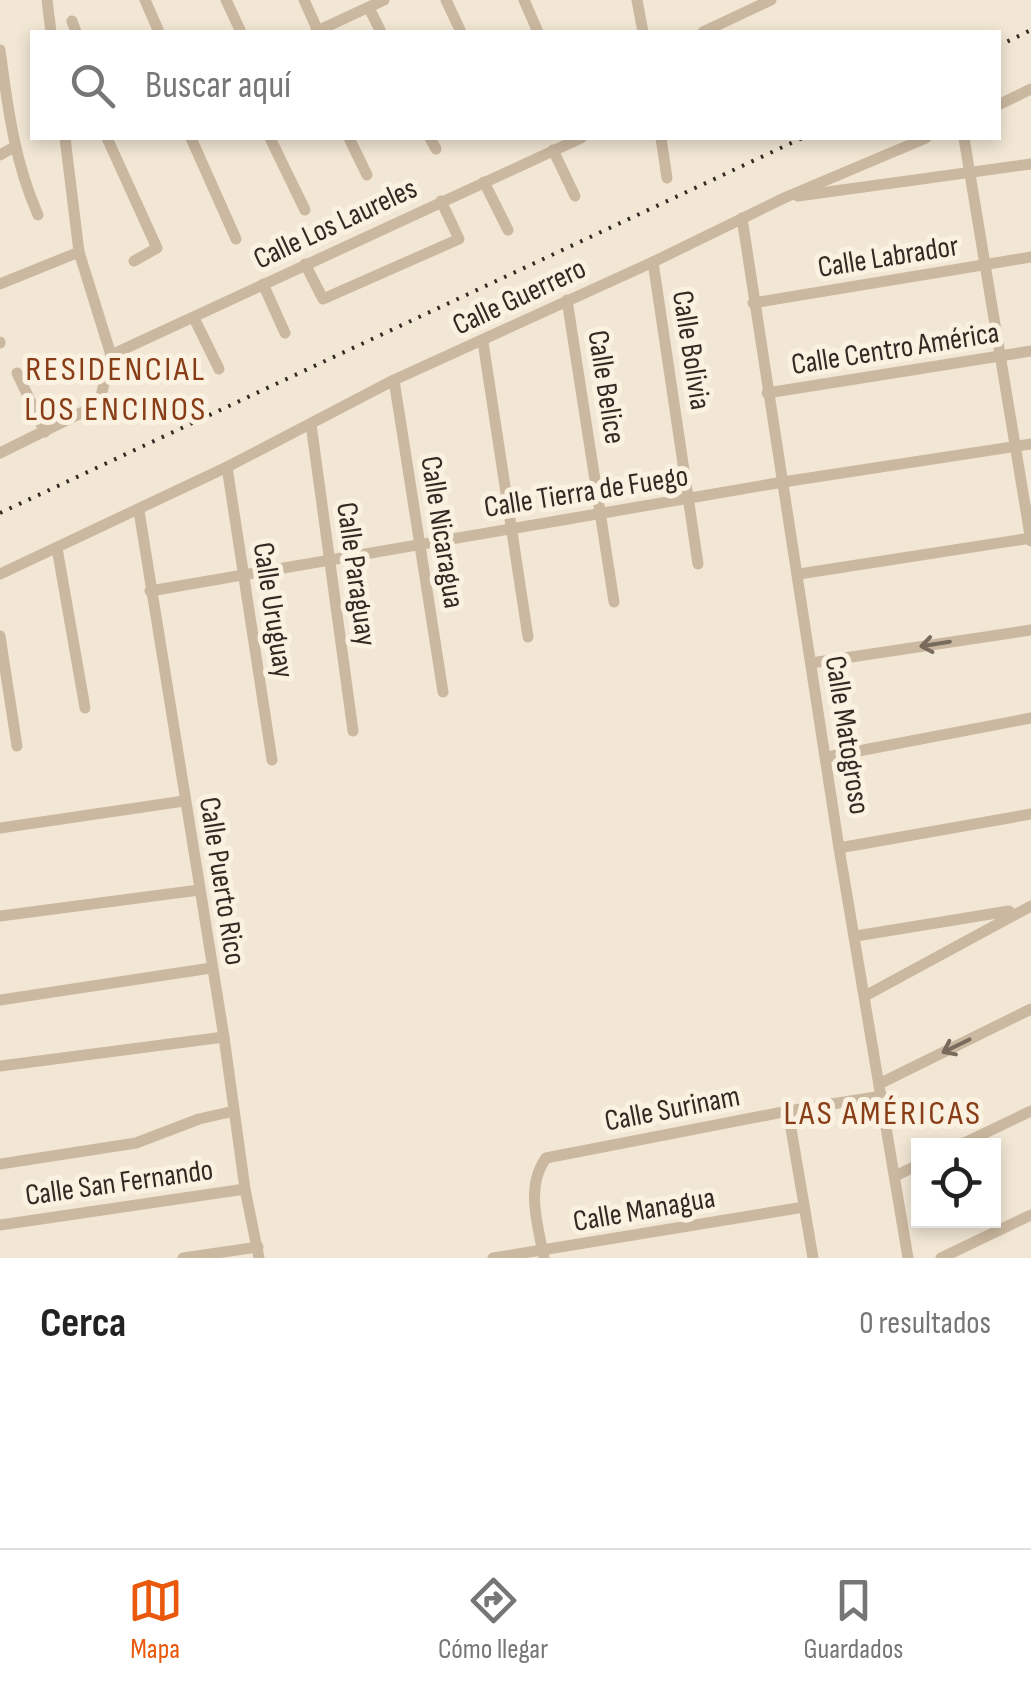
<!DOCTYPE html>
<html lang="es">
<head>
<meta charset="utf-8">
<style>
  :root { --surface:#fff; --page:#f2f2f2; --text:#222; --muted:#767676; --line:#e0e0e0; --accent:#ea580c }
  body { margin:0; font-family:"Sofia Sans Condensed",sans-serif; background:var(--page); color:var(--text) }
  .controls { position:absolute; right:30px; bottom:30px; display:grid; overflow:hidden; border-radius:0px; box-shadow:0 5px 15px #0003 }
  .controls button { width:90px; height:90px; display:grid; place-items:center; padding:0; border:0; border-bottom:2px solid var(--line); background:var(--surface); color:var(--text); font:50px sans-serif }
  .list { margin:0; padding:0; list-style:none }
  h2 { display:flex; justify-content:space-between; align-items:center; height:130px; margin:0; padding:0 40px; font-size:42px }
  h2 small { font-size:32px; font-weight:400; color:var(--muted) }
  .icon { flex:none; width:55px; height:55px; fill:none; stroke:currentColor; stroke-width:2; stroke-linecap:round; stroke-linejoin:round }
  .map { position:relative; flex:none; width:1031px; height:1258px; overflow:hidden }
  .search { position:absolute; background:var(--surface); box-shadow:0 5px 15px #0003; left:30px; right:30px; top:30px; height:110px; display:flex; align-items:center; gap:25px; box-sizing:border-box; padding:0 35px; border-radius:0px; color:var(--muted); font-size:38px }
  .sheet { height:290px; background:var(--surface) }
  nav { display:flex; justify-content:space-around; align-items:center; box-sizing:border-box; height:140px; border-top:2px solid var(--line); background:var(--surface); font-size:28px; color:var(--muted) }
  nav a { display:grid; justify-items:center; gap:5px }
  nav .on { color:var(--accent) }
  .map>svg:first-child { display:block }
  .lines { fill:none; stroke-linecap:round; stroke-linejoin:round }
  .street { stroke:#cbb8a0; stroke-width:11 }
  .rail { stroke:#342a24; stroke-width:4; stroke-dasharray:2.5 8; stroke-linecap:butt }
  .oneway { stroke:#786a5c }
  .labels { text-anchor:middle; stroke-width:10; stroke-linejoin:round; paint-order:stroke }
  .street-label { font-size:30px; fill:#342a24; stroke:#faf1e1 }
  .quarter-label { font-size:35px; letter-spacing:2.5px; fill:#893d17; stroke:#faf1e1 }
</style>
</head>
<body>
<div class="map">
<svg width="1031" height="1258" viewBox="0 0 1031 1258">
  <rect width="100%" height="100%" fill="#f2e7d4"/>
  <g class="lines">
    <g class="street">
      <path d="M 47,0 L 51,32"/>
      <path d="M 145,0 L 159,32"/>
      <path d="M 226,0 L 241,32"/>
      <path d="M 304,0 L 318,31"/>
      <path d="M 446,0 L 461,32"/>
      <path d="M 524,0 L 538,32"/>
      <path d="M 637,0 L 643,32"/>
      <path d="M 369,8 L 381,32"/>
      <path d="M 72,21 L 76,32"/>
      <path d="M 315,32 L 384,0"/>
      <path d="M 703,32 L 771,0"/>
      <path d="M 0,50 C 8,109 14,160 38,215"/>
      <path d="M 998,105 L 1031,89"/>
      <path d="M 65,138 L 79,252"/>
      <path d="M 107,138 L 157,248 L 134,261"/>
      <path d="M 191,138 L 236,239"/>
      <path d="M 270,138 L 305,210"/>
      <path d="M 349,138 L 367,175"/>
      <path d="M 430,138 L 436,149"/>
      <path d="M 661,138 L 667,178"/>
      <path d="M 964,138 L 1031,541"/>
      <path d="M 553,150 L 575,196"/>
      <path d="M 0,155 L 14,147"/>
      <path d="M 484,182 L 508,230"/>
      <path d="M 798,196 L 1031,164"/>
      <path d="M 742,218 L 839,848 L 908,1258"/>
      <path d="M 653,262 L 698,564"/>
      <path d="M 305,264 L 323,299 L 459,239 L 441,201"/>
      <path d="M 0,284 L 79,252 L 111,355 L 99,404 L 0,453"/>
      <path d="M 263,284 L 285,333"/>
      <path d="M 567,300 L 614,602"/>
      <path d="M 753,303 L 1031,257"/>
      <path d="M 194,318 L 219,369"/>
      <path d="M 0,342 L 0,343"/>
      <path d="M 483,342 L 528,637"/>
      <path d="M 111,355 L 581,138"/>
      <path d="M 17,373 L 45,432"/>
      <path d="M 394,380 L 443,692"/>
      <path d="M 767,393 L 1031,351"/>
      <path d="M 311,424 L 353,731"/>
      <path d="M 227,467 L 272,760"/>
      <path d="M 139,511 L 224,1037 L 245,1189 L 259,1258"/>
      <path d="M 57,548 L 85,708"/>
      <path d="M 0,574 L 227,467 L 394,380 L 653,262 L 784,198 L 926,138"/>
      <path d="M 799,574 L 1031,538"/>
      <path d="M 150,591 L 783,482 L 1031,444"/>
      <path d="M 0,636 L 17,746"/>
      <path d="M 811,663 L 1031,630"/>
      <path d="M 827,757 L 1031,718"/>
      <path d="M 0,828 L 184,801"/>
      <path d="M 839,848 L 1031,814"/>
      <path d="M 0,916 L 199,890"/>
      <path d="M 856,936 L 1009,911"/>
      <path d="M 865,996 L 1031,906"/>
      <path d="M 0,1000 L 211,968"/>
      <path d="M 0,1066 L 224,1037"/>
      <path d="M 881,1083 L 1031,1009"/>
      <path d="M 788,1111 L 813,1258"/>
      <path d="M 958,1146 L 1031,1111"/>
      <path d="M 0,1164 L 136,1143 L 199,1119 L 234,1111"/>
      <path d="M 895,1176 L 918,1165"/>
      <path d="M 0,1225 L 245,1189"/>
      <path d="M 183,1258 L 258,1247"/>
      <path d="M 493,1258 L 804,1207"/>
      <path d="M 544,1258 C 538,1225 525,1187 546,1158 L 788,1111 L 882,1096"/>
      <path d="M 941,1258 L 1031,1215"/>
    </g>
    <g class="rail">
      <path d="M 998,46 L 1031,30"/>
      <path d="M 0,513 L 802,138"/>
    </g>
  </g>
  <defs><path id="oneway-shaft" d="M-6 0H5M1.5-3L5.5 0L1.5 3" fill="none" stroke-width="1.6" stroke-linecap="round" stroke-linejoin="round" transform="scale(2.5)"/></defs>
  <g class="oneway">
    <use href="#oneway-shaft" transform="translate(935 644) rotate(171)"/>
    <use href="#oneway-shaft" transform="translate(956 1046) rotate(154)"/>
  </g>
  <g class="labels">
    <g class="street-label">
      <text transform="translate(335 223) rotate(-25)" y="10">Calle Los Laureles</text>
      <text transform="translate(888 256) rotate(-9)" y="10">Calle Labrador</text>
      <text transform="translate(519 296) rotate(-25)" y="10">Calle Guerrero</text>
      <text transform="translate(895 348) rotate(-9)" y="10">Calle Centro América</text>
      <text transform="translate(692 350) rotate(81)" y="10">Calle Bolivia</text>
      <text transform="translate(607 387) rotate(81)" y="10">Calle Belice</text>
      <text transform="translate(586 491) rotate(-9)" y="10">Calle Tierra de Fuego</text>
      <text transform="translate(443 532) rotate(81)" y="10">Calle Nicaragua</text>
      <text transform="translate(357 574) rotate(82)" y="10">Calle Paraguay</text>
      <text transform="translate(274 610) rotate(81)" y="10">Calle Uruguay</text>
      <text transform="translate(848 735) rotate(81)" y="10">Calle Matogroso</text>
      <text transform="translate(223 881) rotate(81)" y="10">Calle Puerto Rico</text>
      <text transform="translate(672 1108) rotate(-11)" y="10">Calle Surinam</text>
      <text transform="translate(119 1182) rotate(-8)" y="10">Calle San Fernando</text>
      <text transform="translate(644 1209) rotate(-10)" y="10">Calle Managua</text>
    </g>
    <g class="quarter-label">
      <text x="116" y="380">RESIDENCIAL<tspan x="116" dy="40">LOS ENCINOS</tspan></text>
      <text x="883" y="1124">LAS AMÉRICAS</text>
    </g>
  </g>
</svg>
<div class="controls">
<button><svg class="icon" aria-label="locate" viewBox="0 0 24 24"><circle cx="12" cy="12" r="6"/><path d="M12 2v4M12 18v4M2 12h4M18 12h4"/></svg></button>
</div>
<div class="search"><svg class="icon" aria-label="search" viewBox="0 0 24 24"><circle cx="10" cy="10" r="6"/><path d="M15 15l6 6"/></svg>Buscar aquí</div>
</div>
<section class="sheet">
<h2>Cerca<small>0 resultados</small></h2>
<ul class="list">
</ul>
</section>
<nav>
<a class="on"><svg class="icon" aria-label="map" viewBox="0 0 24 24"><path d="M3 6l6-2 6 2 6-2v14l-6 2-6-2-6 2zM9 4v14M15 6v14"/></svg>Mapa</a>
<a><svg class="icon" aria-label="directions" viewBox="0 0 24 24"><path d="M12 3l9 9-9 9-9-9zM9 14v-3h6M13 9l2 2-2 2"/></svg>Cómo llegar</a>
<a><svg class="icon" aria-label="saved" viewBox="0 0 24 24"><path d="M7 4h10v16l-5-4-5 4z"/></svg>Guardados</a>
</nav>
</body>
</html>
